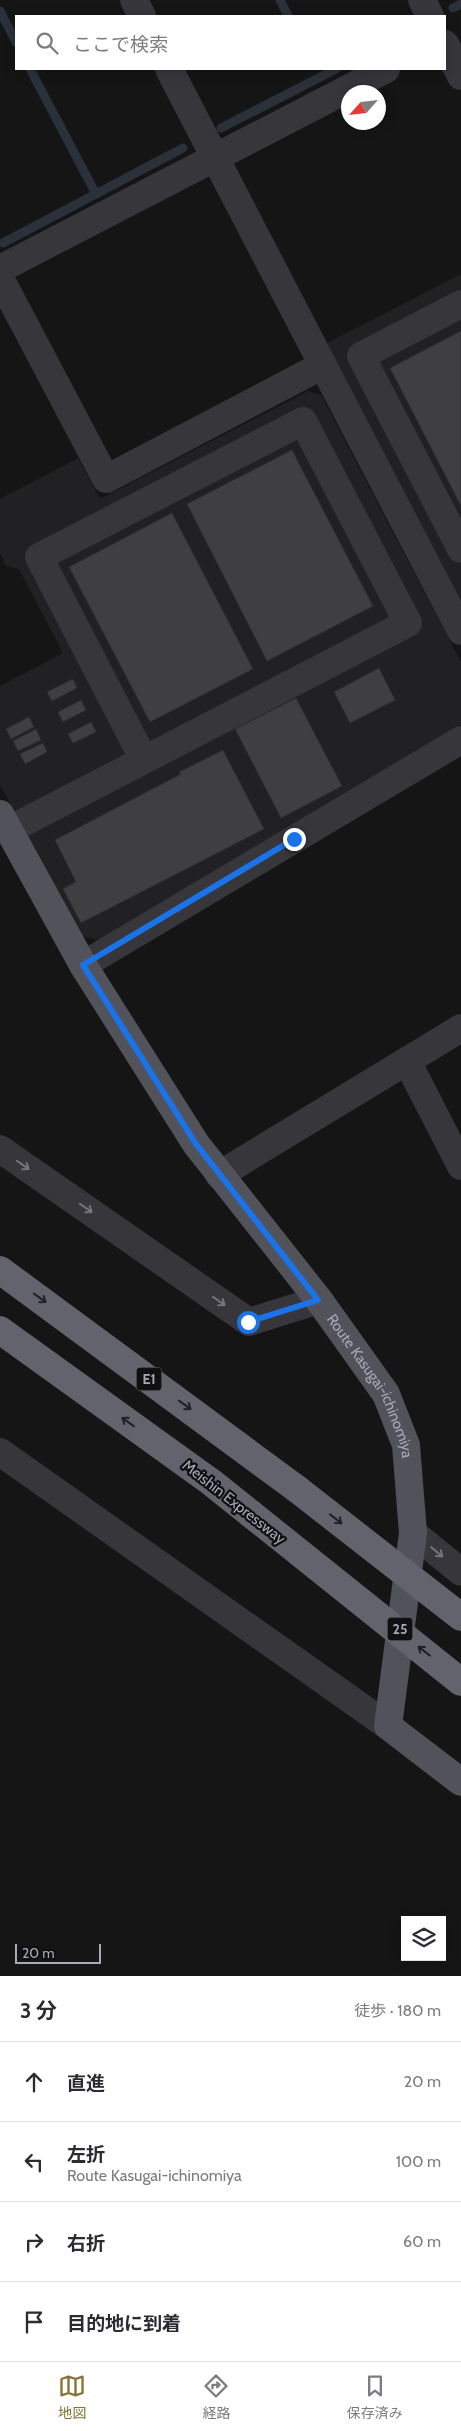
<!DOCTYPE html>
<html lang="ja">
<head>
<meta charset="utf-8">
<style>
  :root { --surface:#fff; --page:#f7f7f7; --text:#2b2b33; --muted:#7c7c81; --line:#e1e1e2; --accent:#857332 }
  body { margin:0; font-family:Cabin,"Noto Sans JP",sans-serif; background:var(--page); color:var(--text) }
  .controls { position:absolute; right:15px; bottom:15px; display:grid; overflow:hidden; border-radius:0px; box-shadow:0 2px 12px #0003 }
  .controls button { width:45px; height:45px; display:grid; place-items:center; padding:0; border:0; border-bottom:1px solid var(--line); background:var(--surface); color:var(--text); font:25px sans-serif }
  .compass { position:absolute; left:341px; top:85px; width:45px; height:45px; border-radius:50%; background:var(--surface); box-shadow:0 2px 12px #0003; rotate:243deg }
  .scale { position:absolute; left:15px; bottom:12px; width:86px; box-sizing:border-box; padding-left:5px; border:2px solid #a6a9b7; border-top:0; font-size:14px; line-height:18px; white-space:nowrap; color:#a6a9b7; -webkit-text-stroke:4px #101011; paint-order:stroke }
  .stop { position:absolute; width:15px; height:15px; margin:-11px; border:4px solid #1a73e8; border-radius:50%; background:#fff }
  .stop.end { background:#1a73e8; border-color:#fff; box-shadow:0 1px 5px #0008 }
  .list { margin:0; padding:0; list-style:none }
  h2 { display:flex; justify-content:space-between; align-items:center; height:65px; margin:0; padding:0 20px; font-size:21px }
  h2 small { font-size:16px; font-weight:400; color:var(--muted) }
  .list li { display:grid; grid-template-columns:32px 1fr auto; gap:15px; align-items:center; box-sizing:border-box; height:80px; padding:0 20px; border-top:1px solid var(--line) }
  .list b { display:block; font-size:19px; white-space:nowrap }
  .list p { margin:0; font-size:16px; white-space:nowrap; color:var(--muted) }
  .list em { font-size:16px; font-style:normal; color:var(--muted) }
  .icon { flex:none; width:28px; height:28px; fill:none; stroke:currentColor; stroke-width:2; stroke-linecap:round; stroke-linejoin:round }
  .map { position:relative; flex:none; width:461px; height:1976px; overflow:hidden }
  .search { position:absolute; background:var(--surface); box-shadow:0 2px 12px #0003; left:15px; right:15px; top:15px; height:55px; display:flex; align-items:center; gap:12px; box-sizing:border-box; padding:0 18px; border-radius:0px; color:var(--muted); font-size:19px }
  .sheet { height:385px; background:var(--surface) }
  nav { display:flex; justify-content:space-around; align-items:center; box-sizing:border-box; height:70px; border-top:1px solid var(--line); background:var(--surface); font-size:14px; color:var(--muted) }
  nav a { display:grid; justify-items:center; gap:2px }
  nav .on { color:var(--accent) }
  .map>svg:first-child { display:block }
  .built { fill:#212123 }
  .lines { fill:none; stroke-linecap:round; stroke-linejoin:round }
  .stream { stroke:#2b313a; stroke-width:9 }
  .building { fill:#3f3f43; stroke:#2f2f32 }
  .minor { stroke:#36363b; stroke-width:28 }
  .major { stroke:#52525a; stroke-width:28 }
  .highway { stroke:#62636d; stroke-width:28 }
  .highway-bridge { stroke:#62636d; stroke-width:28 }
  .oneway { stroke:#74757f }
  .oneway2 { stroke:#202123 }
  .route { stroke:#1a73e8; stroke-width:6 }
  .labels { text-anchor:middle; stroke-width:4.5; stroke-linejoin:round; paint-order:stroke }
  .shield { fill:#101011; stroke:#797b85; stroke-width:1 }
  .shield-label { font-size:14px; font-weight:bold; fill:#a6a9b7 }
  .street-label { font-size:15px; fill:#a6a9b7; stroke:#101011 }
</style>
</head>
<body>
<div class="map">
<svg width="461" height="1976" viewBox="0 0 461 1976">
  <rect width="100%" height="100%" fill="#151516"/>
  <g class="built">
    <path d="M 461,274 L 461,601 L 327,343 Z"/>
    <path d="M 308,391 L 321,395 L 461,662 L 461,725 L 98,940 L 83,936 L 0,785 L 0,686 L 63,653 L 19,569 L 6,566 L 0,553 L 0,499 L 78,458 L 100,499 Z"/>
  </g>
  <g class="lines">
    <g class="stream">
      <path d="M 280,0 L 288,16"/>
      <path d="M 453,8 L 461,4"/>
      <path d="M 0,11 L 16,42"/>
      <path d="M 30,69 L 96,194"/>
      <path d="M 221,128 L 336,69"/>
      <path d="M 3,243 L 183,148"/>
    </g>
  </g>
  <g class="building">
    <path d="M 461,331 L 461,506 L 390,368 Z"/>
    <path d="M 292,450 L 373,606 L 267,661 L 187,504 Z"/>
    <path d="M 172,513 L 253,669 L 150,722 L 69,567 Z"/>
    <path d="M 379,668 L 395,700 L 350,723 L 334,692 Z"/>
    <path d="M 73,679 L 77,688 L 52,701 L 47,692 Z"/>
    <path d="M 296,698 L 342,786 L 281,818 L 235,729 Z"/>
    <path d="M 81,700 L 86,710 L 63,722 L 58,712 Z"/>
    <path d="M 29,717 L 34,727 L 11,739 L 6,729 Z"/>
    <path d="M 91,722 L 96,732 L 73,743 L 68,734 Z"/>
    <path d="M 36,729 L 41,740 L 18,751 L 13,741 Z"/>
    <path d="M 43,743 L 47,752 L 25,764 L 20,754 Z"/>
    <path d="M 223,750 L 264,829 L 81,923 L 63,889 L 76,882 L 55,840 L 181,774 L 179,772 Z"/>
  </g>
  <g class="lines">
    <g class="minor">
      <path d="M 134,0 L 142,16"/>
      <path d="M 422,0 L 430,16"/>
      <path d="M 445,44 L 461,76"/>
      <path d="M 169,69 L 461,631"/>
      <path d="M 0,269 L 386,69"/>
      <path d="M 0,278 L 106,479 L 323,365"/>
      <path d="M 461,304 L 361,356 L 461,549"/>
      <path d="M 9,830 L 408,623 L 303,421 L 39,557 L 144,760"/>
      <path d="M 83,965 L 461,740"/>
      <path d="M 407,1061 L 461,1166"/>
      <path d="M 0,1149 L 249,1322 L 319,1300"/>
      <path d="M 219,1175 L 461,1028"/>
      <path d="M 0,1452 L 388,1726"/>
      <path d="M 413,1533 L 461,1572"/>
    </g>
    <path class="major" id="s1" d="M 0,814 L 83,965 L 196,1144 L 319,1300 L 386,1394 L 406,1445 L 413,1533 L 388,1726 L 461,1782"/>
    <g class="highway">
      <path d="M 0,1270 L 297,1489"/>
      <path d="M 0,1330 L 211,1482 L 251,1514"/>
    </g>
    <g class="highway-bridge">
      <path d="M 297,1489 L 461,1617"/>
      <path d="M 251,1514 L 461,1682"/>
    </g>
  </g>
  <defs><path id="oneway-shaft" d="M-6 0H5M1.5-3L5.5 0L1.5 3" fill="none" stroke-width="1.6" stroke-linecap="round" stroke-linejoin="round" transform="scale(1.25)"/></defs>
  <g class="oneway">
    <use href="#oneway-shaft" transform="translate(23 1165) rotate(35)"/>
    <use href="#oneway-shaft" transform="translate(86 1208) rotate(35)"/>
    <use href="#oneway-shaft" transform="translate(219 1301) rotate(35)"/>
    <use href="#oneway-shaft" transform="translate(437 1552) rotate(40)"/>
  </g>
  <g class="oneway2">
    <use href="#oneway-shaft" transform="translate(40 1298) rotate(36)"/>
    <use href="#oneway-shaft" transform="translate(185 1405) rotate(36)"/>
    <use href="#oneway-shaft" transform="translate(128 1422) rotate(-144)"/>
    <use href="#oneway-shaft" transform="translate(336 1519) rotate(38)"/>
    <use href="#oneway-shaft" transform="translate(424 1651) rotate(-142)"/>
  </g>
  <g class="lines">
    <path class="route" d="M 248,1322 L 318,1300 L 196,1144 L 83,965 L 294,839"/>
  </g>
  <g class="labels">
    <g class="shield">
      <rect x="136.5" y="1367.5" width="25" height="23" rx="4"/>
      <rect x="387.5" y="1617.5" width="25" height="23" rx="4"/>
    </g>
    <g class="shield-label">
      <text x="149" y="1384">E1</text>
      <text x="400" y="1634">25</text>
    </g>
    <g class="street-label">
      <text dy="5" stroke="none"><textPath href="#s1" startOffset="684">Route Kasugai-ichinomiya</textPath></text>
      <text transform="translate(234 1502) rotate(38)" y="5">Meishin Expressway</text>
    </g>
  </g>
</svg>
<div class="controls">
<button><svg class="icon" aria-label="layers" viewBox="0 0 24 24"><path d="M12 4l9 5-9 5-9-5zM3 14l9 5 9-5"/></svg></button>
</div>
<svg class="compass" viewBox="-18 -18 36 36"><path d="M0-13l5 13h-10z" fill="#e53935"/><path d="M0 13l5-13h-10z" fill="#7c7c81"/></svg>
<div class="scale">20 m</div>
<div class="stop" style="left:248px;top:1322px"></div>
<div class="stop end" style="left:294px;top:839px"></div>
<div class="search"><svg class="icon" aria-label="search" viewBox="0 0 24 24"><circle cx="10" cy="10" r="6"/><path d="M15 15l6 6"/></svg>ここで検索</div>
</div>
<section class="sheet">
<h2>3 分<small>徒歩 · 180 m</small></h2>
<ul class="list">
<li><svg class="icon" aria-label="ahead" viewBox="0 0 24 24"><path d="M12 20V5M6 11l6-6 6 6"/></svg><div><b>直進</b></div><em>20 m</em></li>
<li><svg class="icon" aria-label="left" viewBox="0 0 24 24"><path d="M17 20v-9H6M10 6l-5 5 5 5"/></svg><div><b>左折</b><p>Route Kasugai-ichinomiya</p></div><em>100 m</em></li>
<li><svg class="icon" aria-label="right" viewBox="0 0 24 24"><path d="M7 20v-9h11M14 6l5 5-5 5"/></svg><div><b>右折</b></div><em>60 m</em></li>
<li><svg class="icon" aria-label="arrive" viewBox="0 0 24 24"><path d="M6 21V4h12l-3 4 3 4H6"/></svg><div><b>目的地に到着</b></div></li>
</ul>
</section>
<nav>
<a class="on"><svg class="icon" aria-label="map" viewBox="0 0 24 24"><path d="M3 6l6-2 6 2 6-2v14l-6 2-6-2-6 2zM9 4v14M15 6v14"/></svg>地図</a>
<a><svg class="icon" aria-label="directions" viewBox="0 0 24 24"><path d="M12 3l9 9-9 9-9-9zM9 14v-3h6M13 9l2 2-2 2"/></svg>経路</a>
<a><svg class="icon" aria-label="saved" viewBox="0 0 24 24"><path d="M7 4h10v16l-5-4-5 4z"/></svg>保存済み</a>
</nav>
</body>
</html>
